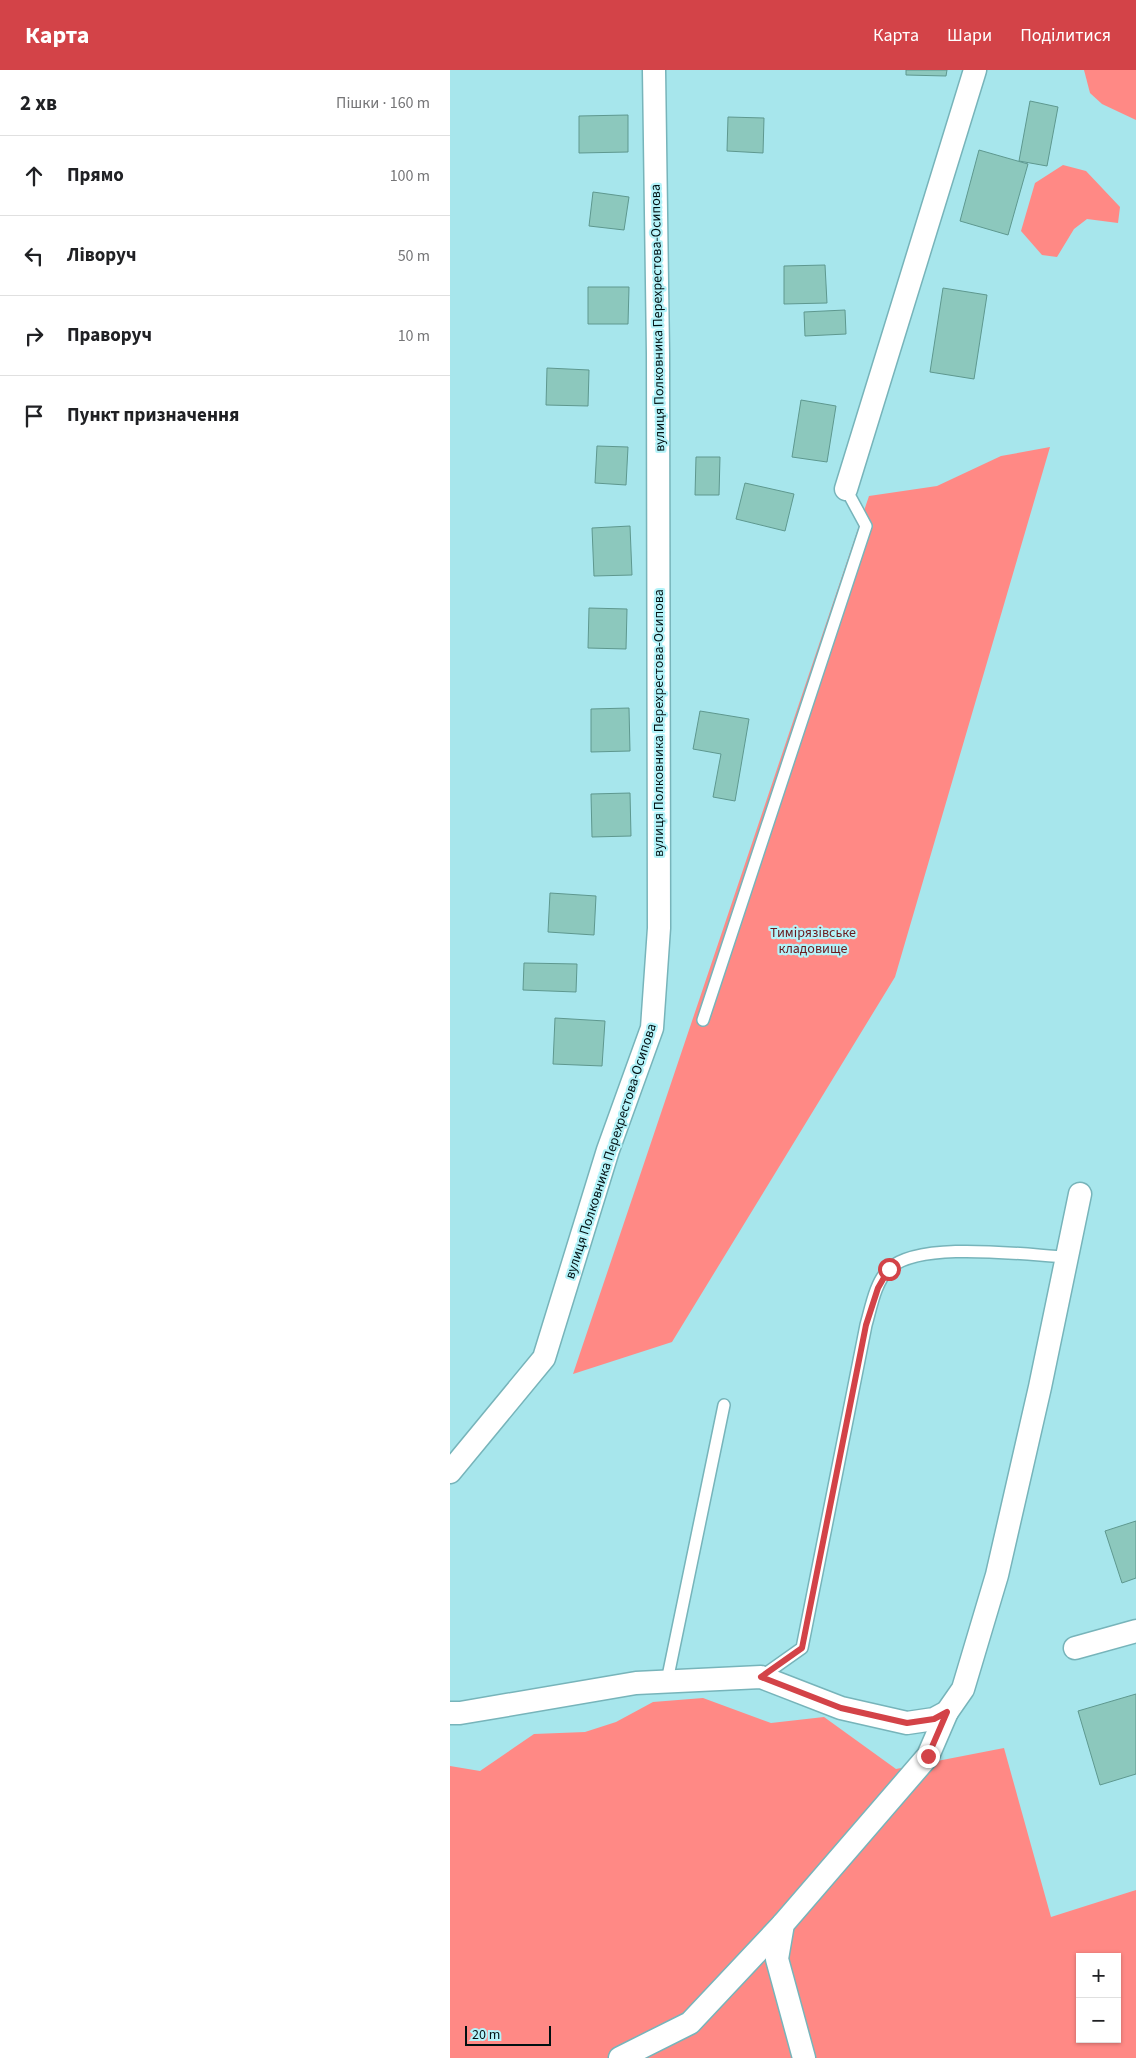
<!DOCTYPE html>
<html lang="uk">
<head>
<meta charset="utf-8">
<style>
  :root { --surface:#fff; --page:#f6f6f6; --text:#202124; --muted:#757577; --line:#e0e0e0; --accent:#d34348 }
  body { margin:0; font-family:"Source Sans 3",sans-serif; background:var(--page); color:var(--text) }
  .controls { position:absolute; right:15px; bottom:15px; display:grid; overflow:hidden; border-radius:0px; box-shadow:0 1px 4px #0004 }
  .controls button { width:45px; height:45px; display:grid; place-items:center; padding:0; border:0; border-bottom:1px solid var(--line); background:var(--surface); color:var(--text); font:25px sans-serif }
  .scale { position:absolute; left:15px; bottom:12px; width:86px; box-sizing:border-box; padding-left:5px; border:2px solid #001012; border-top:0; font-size:14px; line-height:18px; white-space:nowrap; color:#001012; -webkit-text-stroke:4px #b4f3f9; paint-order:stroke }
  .stop { position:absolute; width:15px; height:15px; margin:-11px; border:4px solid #d34348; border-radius:50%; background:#fff }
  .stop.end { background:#d34348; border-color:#fff; box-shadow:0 1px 5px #0008 }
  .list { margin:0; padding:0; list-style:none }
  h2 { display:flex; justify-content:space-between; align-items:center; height:65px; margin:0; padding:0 20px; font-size:21px }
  h2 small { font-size:16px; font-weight:400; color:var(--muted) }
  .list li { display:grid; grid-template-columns:32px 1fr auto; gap:15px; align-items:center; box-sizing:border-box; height:80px; padding:0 20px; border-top:1px solid var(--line) }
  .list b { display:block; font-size:19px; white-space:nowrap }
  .list em { font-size:16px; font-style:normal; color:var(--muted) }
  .icon { flex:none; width:28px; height:28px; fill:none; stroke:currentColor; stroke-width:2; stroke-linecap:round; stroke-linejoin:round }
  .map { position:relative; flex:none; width:686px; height:1988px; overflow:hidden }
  header { display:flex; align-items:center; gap:30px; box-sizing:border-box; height:70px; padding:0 25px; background:var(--accent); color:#fff }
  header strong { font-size:24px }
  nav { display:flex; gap:28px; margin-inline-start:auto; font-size:18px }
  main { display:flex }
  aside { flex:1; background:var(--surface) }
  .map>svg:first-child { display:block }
  .green { fill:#ff8985; fill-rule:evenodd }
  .building { fill:#8cc8bd; stroke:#5e988f }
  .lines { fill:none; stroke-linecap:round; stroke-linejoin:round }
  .lane-casing { stroke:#77b4ba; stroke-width:14 }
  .street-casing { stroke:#77b4ba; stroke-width:25 }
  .lane { stroke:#fff; stroke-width:11 }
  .street { stroke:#fff; stroke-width:22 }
  .route { stroke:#d34348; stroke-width:6 }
  .labels { text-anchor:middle; stroke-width:4.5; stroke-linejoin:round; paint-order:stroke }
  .street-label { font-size:14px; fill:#001012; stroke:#b4f3f9 }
  .park-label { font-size:14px; fill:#691a1d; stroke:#b4f3f9 }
</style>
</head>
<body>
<header>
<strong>Карта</strong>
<nav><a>Карта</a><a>Шари</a><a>Поділитися</a></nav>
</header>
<main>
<aside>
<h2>2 хв<small>Пішки · 160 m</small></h2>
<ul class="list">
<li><svg class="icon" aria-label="ahead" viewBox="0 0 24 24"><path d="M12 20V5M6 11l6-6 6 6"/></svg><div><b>Прямо</b></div><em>100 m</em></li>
<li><svg class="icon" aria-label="left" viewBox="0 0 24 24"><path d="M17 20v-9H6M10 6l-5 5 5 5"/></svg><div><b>Ліворуч</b></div><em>50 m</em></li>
<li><svg class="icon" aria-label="right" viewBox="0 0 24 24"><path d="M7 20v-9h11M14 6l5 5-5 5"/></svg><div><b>Праворуч</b></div><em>10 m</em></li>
<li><svg class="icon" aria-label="arrive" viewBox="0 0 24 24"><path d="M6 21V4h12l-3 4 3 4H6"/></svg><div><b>Пункт призначення</b></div></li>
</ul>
</aside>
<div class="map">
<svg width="686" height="1988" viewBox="0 0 686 1988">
  <rect width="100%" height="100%" fill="#a7e6ec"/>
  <g class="green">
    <path d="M 634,0 L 686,0 L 686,50 L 652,34 L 640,23 Z"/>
    <path d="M 613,95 L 636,101 L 670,137 L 668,153 L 637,149 L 624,159 L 607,187 L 592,185 L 571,161 L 585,113 Z"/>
    <path d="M 600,377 L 445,907 L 222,1272 L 123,1304 L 419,426 L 487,416 L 551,386 Z"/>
    <path d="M 253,1628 L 321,1653 L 374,1647 L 446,1699 L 554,1678 L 601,1847 L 686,1820 L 686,1988 L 0,1988 L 0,1696 L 30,1701 L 84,1664 L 135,1662 L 166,1652 L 203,1632 ZM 630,1887 L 667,1887 L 667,1969 L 630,1969 Z"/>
  </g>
  <g class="building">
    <path d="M 456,0 L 497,0 L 496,6 L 456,5 Z"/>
    <path d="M 580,31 L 608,37 L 597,96 L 569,91 Z"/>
    <path d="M 178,45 L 178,82 L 129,83 L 129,46 Z"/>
    <path d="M 278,47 L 314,48 L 313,83 L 277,81 Z"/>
    <path d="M 529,80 L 578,94 L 558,165 L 510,151 Z"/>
    <path d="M 143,122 L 179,127 L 174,160 L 139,156 Z"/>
    <path d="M 375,195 L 377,233 L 334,234 L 334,196 Z"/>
    <path d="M 138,217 L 179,217 L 178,254 L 138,254 Z"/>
    <path d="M 493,218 L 537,225 L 524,309 L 480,302 Z"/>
    <path d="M 395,240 L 396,264 L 355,266 L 354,242 Z"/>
    <path d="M 97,298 L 139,300 L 138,336 L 96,335 Z"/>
    <path d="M 351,330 L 386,336 L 377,392 L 342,387 Z"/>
    <path d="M 147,376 L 178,377 L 176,415 L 145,413 Z"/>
    <path d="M 246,387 L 270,387 L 269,425 L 245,425 Z"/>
    <path d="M 295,413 L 344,424 L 335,461 L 286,449 Z"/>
    <path d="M 180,456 L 182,505 L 144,506 L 142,458 Z"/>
    <path d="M 139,538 L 177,539 L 176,579 L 138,578 Z"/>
    <path d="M 179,638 L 180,681 L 141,682 L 141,639 Z"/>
    <path d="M 250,641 L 299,649 L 285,731 L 263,727 L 271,684 L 243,679 Z"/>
    <path d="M 180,723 L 181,766 L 142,767 L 141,724 Z"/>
    <path d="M 100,823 L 146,826 L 144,865 L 98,862 Z"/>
    <path d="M 74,893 L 127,894 L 126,922 L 73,920 Z"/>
    <path d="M 105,948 L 155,951 L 152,996 L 103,994 Z"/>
    <path d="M 686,1451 L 686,1508 L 672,1513 L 655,1461 Z"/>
    <path d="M 686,1624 L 686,1704 L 650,1715 L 628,1641 Z"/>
  </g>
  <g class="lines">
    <defs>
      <g id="lane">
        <path d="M 253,950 L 416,456 L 396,419"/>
        <path d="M 311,1607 L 352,1578 L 416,1255 C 421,1238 425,1212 439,1199 C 469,1170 575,1185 616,1187"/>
        <path d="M 217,1611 L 274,1335"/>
      </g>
      <g id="street">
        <path d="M 396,419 L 525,0"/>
        <path d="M 0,1402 L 94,1288 L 158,1080 L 202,958 L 209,858 L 208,284 L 204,0"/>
        <path d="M 625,1578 L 686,1561"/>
        <path d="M 0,1643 L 10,1643 L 186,1613 L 311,1607 L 391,1638 L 457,1653 L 484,1649 L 497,1642 L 513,1619 L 547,1505 L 590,1317 L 630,1124"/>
        <path d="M 170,1988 L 240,1953 L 333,1854"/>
        <path d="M 354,1988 L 327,1889 L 333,1854 L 478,1686 L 497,1642"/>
      </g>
    </defs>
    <use href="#lane" class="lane-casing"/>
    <use href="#street" class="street-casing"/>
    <use href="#lane" class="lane"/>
    <use href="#street" class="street"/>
  </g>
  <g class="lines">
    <path class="route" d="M 439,1199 L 428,1218 L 416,1255 L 352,1578 L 311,1607 L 391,1638 L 457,1653 L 484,1649 L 497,1642 L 478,1686"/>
  </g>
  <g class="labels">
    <g class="street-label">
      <text transform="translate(207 248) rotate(-91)" y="5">вулиця Полковника Перехрестова-Осипова</text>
      <text transform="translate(208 653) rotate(-90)" y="5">вулиця Полковника Перехрестова-Осипова</text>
      <text transform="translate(160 1081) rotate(-72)" y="5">вулиця Полковника Перехрестова-Осипова</text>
    </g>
    <g class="park-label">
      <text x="363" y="867">Тимірязівське<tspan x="363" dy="16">кладовище</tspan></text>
    </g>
  </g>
</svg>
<div class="controls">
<button>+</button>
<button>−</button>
</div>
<div class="scale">20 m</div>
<div class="stop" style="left:439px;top:1199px"></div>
<div class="stop end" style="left:478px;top:1686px"></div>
</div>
</main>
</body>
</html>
